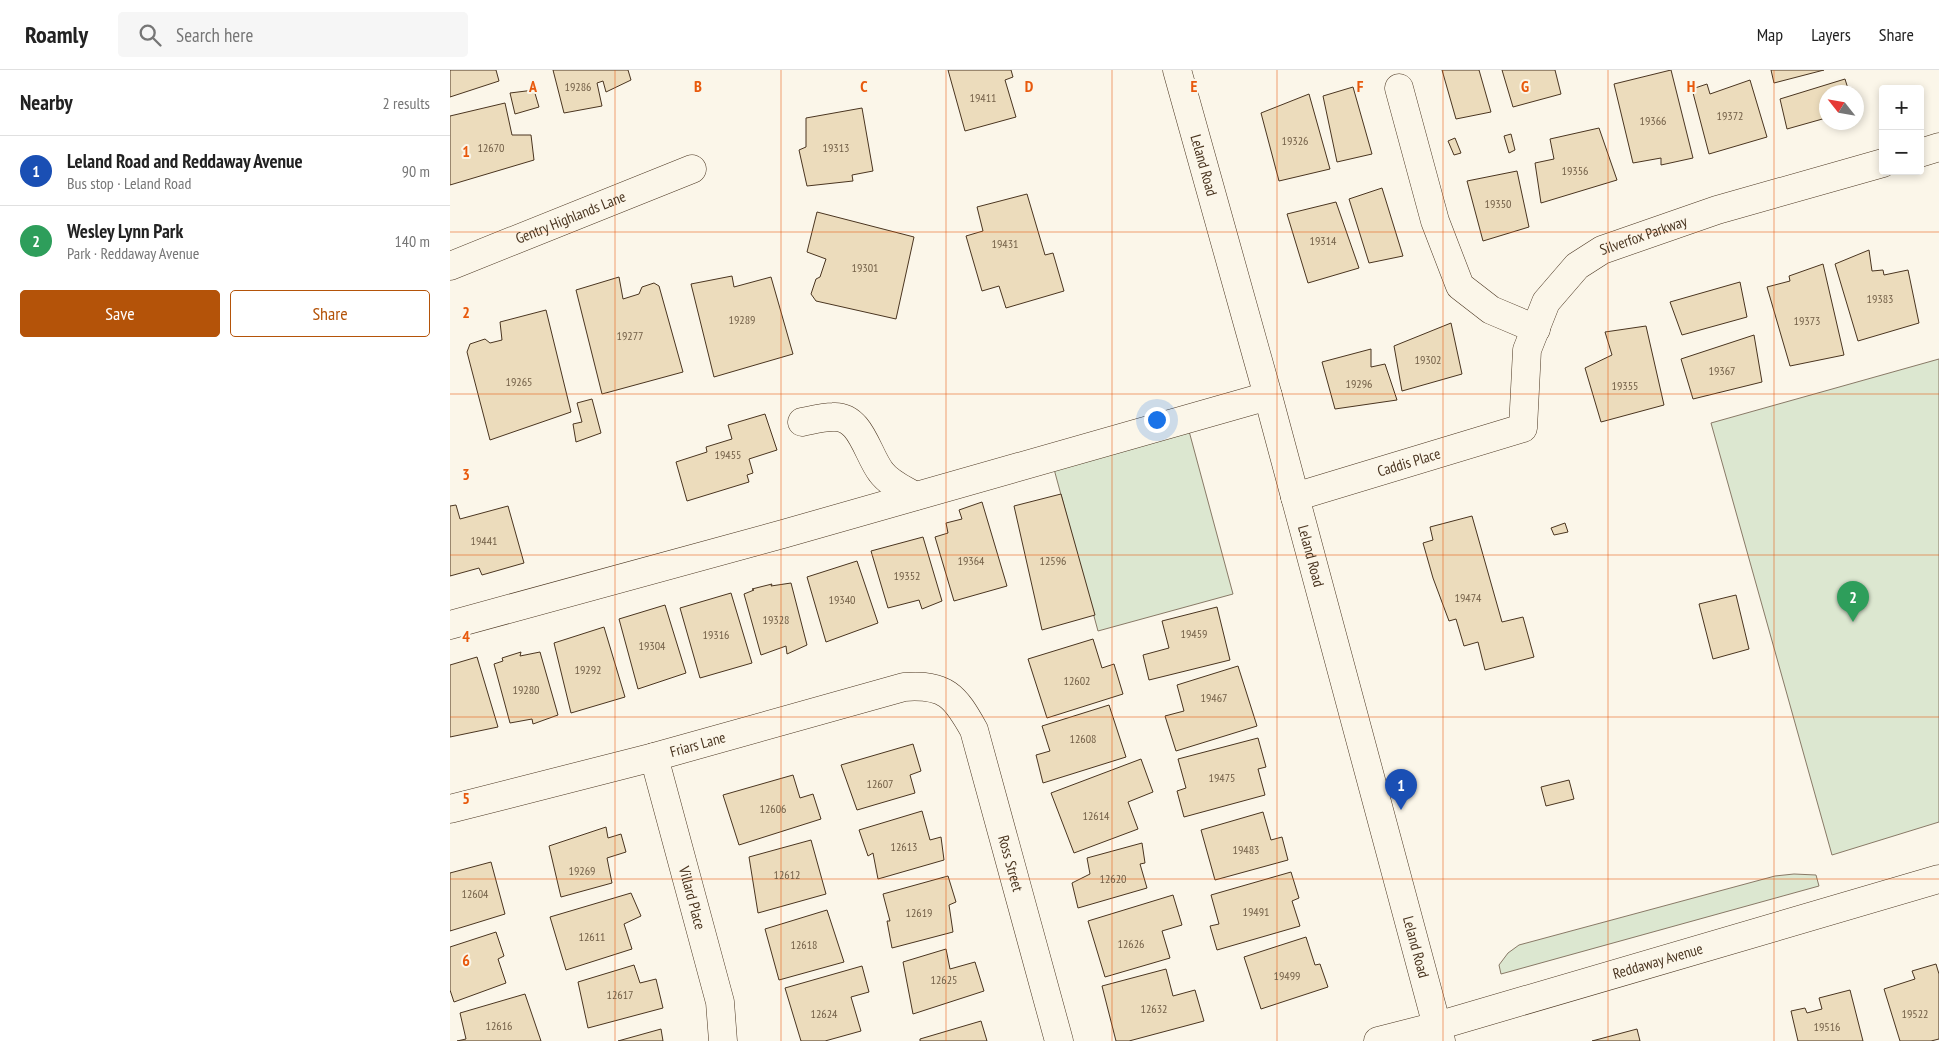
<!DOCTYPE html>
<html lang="en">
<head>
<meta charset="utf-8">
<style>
  :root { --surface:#fff; --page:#f6f6f6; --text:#222; --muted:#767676; --line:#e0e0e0; --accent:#b45309 }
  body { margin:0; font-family:"PT Sans Narrow",sans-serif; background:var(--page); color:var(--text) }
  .controls { position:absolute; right:15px; top:15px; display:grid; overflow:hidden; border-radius:5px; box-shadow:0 2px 8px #0003 }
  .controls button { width:45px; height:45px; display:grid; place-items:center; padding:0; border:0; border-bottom:1px solid var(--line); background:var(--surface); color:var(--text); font:25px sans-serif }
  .compass { position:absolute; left:1369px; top:15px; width:45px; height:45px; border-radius:50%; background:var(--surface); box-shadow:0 2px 8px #0003; rotate:301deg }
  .you { position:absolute; left:706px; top:349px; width:18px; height:18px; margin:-12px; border:4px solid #fff; border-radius:50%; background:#1a73e8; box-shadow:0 0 0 8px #1a73e833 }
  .badge { display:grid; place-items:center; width:32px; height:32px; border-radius:50%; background:var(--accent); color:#fff; font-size:16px; font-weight:700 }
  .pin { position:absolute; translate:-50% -41px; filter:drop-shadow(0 1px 2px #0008) }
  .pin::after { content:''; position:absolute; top:26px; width:18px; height:15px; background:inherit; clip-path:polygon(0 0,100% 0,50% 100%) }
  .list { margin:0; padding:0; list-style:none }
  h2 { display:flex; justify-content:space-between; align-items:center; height:65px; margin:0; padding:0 20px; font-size:21px }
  h2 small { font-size:16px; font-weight:400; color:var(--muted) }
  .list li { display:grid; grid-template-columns:32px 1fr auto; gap:15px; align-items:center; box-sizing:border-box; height:70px; padding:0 20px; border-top:1px solid var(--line) }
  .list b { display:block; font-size:19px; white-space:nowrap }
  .list p { margin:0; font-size:16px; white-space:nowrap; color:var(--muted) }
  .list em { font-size:16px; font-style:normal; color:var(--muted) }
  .actions { display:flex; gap:10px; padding:15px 20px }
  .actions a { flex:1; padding:11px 0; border:1px solid var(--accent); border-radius:5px; text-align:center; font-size:18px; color:var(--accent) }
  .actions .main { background:var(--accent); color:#fff }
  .icon { flex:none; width:28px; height:28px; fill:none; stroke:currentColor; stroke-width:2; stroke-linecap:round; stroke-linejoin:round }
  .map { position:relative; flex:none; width:1489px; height:971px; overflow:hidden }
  header { display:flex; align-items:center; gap:30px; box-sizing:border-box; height:70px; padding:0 25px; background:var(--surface); border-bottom:1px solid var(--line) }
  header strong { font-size:24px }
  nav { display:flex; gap:28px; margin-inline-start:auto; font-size:18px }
  .search { width:350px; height:45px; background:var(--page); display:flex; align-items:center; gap:12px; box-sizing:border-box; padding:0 18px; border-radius:5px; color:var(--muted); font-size:19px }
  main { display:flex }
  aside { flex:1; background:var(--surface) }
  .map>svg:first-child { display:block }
  .green { fill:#dce7d0; stroke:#887966 }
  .building { fill:#ecdcbc; stroke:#4a3520 }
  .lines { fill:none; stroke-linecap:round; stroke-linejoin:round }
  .minor-casing { stroke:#4a3520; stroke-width:29 }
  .minor { stroke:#fbf6e9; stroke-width:28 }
  .grid { fill:none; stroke:#e8590c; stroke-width:1; stroke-opacity:0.55 }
  .labels { text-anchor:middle; stroke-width:4; stroke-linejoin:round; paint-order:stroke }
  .number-label { font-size:12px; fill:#725f47 }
  .street-label { font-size:15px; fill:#4a3520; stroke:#fbf6e9 }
  .grid-label { font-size:16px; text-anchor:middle; font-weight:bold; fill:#e8590c; stroke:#fbf6e9; stroke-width:4; stroke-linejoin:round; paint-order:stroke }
</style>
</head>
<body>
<header>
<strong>Roamly</strong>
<div class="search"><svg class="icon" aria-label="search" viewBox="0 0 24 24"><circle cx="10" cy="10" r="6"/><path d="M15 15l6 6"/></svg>Search here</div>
<nav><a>Map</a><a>Layers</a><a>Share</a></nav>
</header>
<main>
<aside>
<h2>Nearby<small>2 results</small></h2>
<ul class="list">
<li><span class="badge" style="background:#1a4fb4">1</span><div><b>Leland Road and Reddaway Avenue</b><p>Bus stop · Leland Road</p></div><em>90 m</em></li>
<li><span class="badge" style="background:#2e9e5b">2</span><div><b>Wesley Lynn Park</b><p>Park · Reddaway Avenue</p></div><em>140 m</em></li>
</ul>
<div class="actions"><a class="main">Save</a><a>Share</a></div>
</aside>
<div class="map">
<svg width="1489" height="971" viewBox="0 0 1489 971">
  <rect width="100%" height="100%" fill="#fbf6e9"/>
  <g class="green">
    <path d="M 1489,289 L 1489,752 L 1382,785 L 1261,353 Z"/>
    <path d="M 739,361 L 783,524 L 648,561 L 604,399 Z"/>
    <path d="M 1344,804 L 1366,805 L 1369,816 L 1051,904 L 1049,895 L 1058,883 L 1069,875 L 1325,806 Z"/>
  </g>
  <g class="building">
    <path d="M 0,0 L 46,0 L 49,11 L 0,27 Z"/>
    <path d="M 103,0 L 178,0 L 181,10 L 156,22 L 153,11 L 147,13 L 152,36 L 114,43 Z"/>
    <path d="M 498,0 L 561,0 L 563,7 L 555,10 L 566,47 L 515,61 Z"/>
    <path d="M 992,0 L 1029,0 L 1041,42 L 1006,49 Z"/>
    <path d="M 1052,0 L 1105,0 L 1111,24 L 1063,37 Z"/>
    <path d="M 1221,0 L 1243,88 L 1211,95 L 1211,88 L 1183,93 L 1164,14 Z"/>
    <path d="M 1321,0 L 1374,0 L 1324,13 Z"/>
    <path d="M 1395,9 L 1399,22 L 1376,22 L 1376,48 L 1337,59 L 1330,29 Z"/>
    <path d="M 1300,10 L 1317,67 L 1259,84 L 1242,19 L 1257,14 L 1260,24 Z"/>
    <path d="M 903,17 L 922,84 L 887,92 L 873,26 Z"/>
    <path d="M 84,20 L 89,37 L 65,44 L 60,23 Z"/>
    <path d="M 859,24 L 880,99 L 829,111 L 811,43 Z"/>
    <path d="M 55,33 L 62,65 L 81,65 L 84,90 L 0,115 L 0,46 Z"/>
    <path d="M 412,38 L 423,101 L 402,105 L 403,111 L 357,116 L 349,80 L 356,77 L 356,48 Z"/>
    <path d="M 1149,58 L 1167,110 L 1091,133 L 1085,93 L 1104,89 L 1100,69 Z"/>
    <path d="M 1061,64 L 1065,80 L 1059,83 L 1054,66 Z"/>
    <path d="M 1005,68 L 1011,83 L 1004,85 L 998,71 Z"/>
    <path d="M 1067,101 L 1079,157 L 1033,171 L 1017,111 Z"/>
    <path d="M 932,118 L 953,186 L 919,193 L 899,129 Z"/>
    <path d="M 577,124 L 595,185 L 603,183 L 614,221 L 556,238 L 549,216 L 532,221 L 516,166 L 533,161 L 527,137 Z"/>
    <path d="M 886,132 L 909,198 L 858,213 L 837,144 Z"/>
    <path d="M 367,142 L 464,167 L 446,249 L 366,231 L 361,224 L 366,209 L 370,207 L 376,189 L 357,182 Z"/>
    <path d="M 1419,180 L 1422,201 L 1433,200 L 1434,205 L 1458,200 L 1469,253 L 1408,271 L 1385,194 Z"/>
    <path d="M 1373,194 L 1394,285 L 1340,296 L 1317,217 L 1340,211 L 1339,206 Z"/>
    <path d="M 282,206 L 284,217 L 321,207 L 343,284 L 264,307 L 241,214 Z"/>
    <path d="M 169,207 L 173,229 L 189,224 L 192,217 L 204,213 L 209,216 L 233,302 L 152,324 L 126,220 Z"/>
    <path d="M 1290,212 L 1297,247 L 1232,265 L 1220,232 Z"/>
    <path d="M 96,240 L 121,342 L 40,370 L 17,282 L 20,274 L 35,269 L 40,273 L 52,270 L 50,252 Z"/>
    <path d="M 1001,253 L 1012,304 L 952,321 L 944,276 Z"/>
    <path d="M 1196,256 L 1214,335 L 1151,352 L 1135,298 L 1162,285 L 1155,262 Z"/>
    <path d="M 1304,265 L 1312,312 L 1243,329 L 1231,289 Z"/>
    <path d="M 921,279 L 921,297 L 935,294 L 947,330 L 885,339 L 872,292 Z"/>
    <path d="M 142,329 L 151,363 L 126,372 L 123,354 L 132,352 L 127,333 Z"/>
    <path d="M 315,344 L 327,380 L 299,389 L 303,403 L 297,405 L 299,412 L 237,431 L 226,392 L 257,382 L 256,377 L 282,369 L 278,355 Z"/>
    <path d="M 611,424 L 645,545 L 592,560 L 564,436 Z"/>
    <path d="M 532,432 L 557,516 L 504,531 L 485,467 L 498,463 L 496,453 L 512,449 L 509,440 Z"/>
    <path d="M 6,435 L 10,449 L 58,436 L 74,493 L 32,505 L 29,498 L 0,506 L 0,436 Z"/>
    <path d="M 1022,446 L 1052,552 L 1073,547 L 1084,587 L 1035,600 L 1028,572 L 1014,576 L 1006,549 L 999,551 L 983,508 L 973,473 L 983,470 L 980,457 Z"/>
    <path d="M 1115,453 L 1118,462 L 1104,465 L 1101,458 Z"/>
    <path d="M 473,467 L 492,531 L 472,539 L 469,530 L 438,538 L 421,481 Z"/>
    <path d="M 407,491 L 428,553 L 376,572 L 357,507 Z"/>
    <path d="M 341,513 L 357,575 L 337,584 L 336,576 L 311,585 L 294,524 L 304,520 L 302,519 L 322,514 L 321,516 Z"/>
    <path d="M 281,523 L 302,593 L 250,608 L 230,538 Z"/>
    <path d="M 1286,525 L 1299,579 L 1263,589 L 1249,534 Z"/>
    <path d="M 215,535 L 236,603 L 188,619 L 169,549 Z"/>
    <path d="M 767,537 L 780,590 L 699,610 L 693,585 L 719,578 L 712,551 Z"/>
    <path d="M 154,557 L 175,627 L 121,643 L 104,573 Z"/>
    <path d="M 643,569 L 652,598 L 664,594 L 673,624 L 597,648 L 578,589 Z"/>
    <path d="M 71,582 L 70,586 L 90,582 L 108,645 L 83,654 L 82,649 L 60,653 L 44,594 L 53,591 L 52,588 Z"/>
    <path d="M 27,587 L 48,657 L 0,667 L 0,595 Z"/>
    <path d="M 788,596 L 807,656 L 726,681 L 715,646 L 734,641 L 727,615 Z"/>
    <path d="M 659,635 L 676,687 L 593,713 L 586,685 L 600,681 L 592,656 Z"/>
    <path d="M 808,668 L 816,697 L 808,699 L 815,725 L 734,747 L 727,721 L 736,718 L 728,689 Z"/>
    <path d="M 463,674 L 471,701 L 460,705 L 465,723 L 407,740 L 391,695 Z"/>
    <path d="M 691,689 L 703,722 L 678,732 L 688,759 L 624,783 L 601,723 Z"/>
    <path d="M 343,705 L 350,728 L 363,724 L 371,749 L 289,775 L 273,725 Z"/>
    <path d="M 1119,710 L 1124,729 L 1096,736 L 1091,717 Z"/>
    <path d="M 472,741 L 480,770 L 491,767 L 494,790 L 428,809 L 423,783 L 418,786 L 409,760 Z"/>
    <path d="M 813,742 L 821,770 L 832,767 L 838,790 L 765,810 L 751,760 Z"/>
    <path d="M 156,757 L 158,768 L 171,764 L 176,782 L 157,788 L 162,813 L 111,827 L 99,776 Z"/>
    <path d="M 361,770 L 376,824 L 308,843 L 299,787 Z"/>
    <path d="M 692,773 L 695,793 L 690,794 L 697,818 L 628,838 L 622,813 L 640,804 L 637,788 Z"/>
    <path d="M 41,792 L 55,844 L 0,861 L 0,803 Z"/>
    <path d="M 841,802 L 849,828 L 842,831 L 850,856 L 767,880 L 760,856 L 769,854 L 761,825 Z"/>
    <path d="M 498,806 L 506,832 L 499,835 L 503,862 L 442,878 L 437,851 L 440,851 L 433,824 Z"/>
    <path d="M 181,823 L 191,846 L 174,854 L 182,879 L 116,900 L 100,847 Z"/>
    <path d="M 723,825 L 732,855 L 712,861 L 720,888 L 655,907 L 638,851 Z"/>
    <path d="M 377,840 L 394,892 L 329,910 L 315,859 Z"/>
    <path d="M 46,862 L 54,886 L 48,889 L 56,913 L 4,932 L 0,920 L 0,877 Z"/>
    <path d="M 856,867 L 865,895 L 870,894 L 878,917 L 811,939 L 794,887 Z"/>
    <path d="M 496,879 L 500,899 L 525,892 L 534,921 L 463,944 L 453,892 Z"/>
    <path d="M 1486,894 L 1489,904 L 1489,969 L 1481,971 L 1450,971 L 1434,919 L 1465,909 L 1462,901 Z"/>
    <path d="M 184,895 L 190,913 L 206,909 L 213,938 L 138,958 L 128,912 Z"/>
    <path d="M 412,896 L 419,922 L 401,927 L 411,961 L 375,971 L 351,971 L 335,918 Z"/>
    <path d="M 716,899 L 723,926 L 745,920 L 754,951 L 679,971 L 666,971 L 652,916 Z"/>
    <path d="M 1400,920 L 1413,971 L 1348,971 L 1341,941 L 1355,938 L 1357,943 L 1372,939 L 1369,928 Z"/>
    <path d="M 75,924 L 91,971 L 7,971 L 16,969 L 10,943 Z"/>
    <path d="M 531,951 L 537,971 L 470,971 L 470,969 Z"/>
    <path d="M 211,959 L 213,971 L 168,971 Z"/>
    <path d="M 1187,959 L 1190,971 L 1142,971 Z"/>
  </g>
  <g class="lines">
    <defs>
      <g id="minor">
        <path id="s1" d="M 727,0 L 818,326 L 991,971"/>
        <path d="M 949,18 L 985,151 L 1010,216 L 1041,240 L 1086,259"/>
        <path d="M 1470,83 L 1489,77"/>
        <path id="s2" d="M 0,196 L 242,99"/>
        <path d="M 352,352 C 362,350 373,347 383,347 C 411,345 417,384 431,402 C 439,413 453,419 465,426"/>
        <path id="s3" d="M 845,427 L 1073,358 L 1077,280 L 1096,232 L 1127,196 L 1152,180 L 1267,140 L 1433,93"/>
        <path d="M 0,555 L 333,464 L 818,326"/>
        <path id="s4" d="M 204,687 L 270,932 L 273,971"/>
        <path id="s5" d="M 0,739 L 204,687 L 454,617 C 496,614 505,626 524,660 L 609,971"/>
        <path id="s6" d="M 928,971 L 987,956 L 1489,809"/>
      </g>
    </defs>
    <use href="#minor" class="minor-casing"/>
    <use href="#minor" class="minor"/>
  </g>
  <path class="grid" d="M 165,0 L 165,971M 331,0 L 331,971M 496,0 L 496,971M 662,0 L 662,971M 827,0 L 827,971M 993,0 L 993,971M 1158,0 L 1158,971M 1324,0 L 1324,971M 0,162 L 1489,162M 0,324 L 1489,324M 0,485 L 1489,485M 0,647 L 1489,647M 0,809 L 1489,809"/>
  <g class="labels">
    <g class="number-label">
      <text x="128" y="21">19286</text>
      <text x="533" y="32">19411</text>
      <text x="1280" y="50">19372</text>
      <text x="1203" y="55">19366</text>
      <text x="845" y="75">19326</text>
      <text x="41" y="82">12670</text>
      <text x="386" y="82">19313</text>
      <text x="1125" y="105">19356</text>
      <text x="1048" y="138">19350</text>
      <text x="873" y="175">19314</text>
      <text x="555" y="178">19431</text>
      <text x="415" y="202">19301</text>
      <text x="1430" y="233">19383</text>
      <text x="292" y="254">19289</text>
      <text x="1357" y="255">19373</text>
      <text x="180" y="270">19277</text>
      <text x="978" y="294">19302</text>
      <text x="1272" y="305">19367</text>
      <text x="69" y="316">19265</text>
      <text x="909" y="318">19296</text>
      <text x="1175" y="320">19355</text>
      <text x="278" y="389">19455</text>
      <text x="34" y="475">19441</text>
      <text x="521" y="495">19364</text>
      <text x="603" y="495">12596</text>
      <text x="457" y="510">19352</text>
      <text x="1018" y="532">19474</text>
      <text x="392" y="534">19340</text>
      <text x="326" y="554">19328</text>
      <text x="744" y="568">19459</text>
      <text x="266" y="569">19316</text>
      <text x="202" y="580">19304</text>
      <text x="138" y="604">19292</text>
      <text x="627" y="615">12602</text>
      <text x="76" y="624">19280</text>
      <text x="764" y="632">19467</text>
      <text x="633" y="673">12608</text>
      <text x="772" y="712">19475</text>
      <text x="430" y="718">12607</text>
      <text x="323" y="743">12606</text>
      <text x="646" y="750">12614</text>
      <text x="454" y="781">12613</text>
      <text x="796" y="784">19483</text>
      <text x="132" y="805">19269</text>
      <text x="337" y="809">12612</text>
      <text x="663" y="813">12620</text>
      <text x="25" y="828">12604</text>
      <text x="806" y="846">19491</text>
      <text x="469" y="847">12619</text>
      <text x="142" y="871">12611</text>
      <text x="681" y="878">12626</text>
      <text x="354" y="879">12618</text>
      <text x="837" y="910">19499</text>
      <text x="494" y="914">12625</text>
      <text x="170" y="929">12617</text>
      <text x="704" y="943">12632</text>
      <text x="374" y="948">12624</text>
      <text x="1465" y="948">19522</text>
      <text x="49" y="960">12616</text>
      <text x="1377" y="961">19516</text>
    </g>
    <g class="street-label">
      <text dy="5" stroke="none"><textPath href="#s1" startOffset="99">Leland Road</textPath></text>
      <text dy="5" stroke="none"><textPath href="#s2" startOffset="130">Gentry Highlands Lane</textPath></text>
      <text dy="5" stroke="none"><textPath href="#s3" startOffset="489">Silverfox Parkway</textPath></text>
      <text dy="5" stroke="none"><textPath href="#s3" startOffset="119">Caddis Place</textPath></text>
      <text dy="5" stroke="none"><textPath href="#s1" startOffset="504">Leland Road</textPath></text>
      <text dy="5" stroke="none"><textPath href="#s5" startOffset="256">Friars Lane</textPath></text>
      <text dy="5" stroke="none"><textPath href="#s5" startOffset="698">Ross Street</textPath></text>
      <text dy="5" stroke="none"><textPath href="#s4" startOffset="146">Villard Place</textPath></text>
      <text dy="5" stroke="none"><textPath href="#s1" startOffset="909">Leland Road</textPath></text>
      <text dy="5" stroke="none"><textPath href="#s6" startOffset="291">Reddaway Avenue</textPath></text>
    </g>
  </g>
  <g class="grid-label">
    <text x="83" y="22">A</text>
    <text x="248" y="22">B</text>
    <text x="414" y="22">C</text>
    <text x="579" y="22">D</text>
    <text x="744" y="22">E</text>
    <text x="910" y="22">F</text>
    <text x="1075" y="22">G</text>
    <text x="1241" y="22">H</text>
    <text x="16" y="87">1</text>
    <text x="16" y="248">2</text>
    <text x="16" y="410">3</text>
    <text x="16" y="572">4</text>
    <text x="16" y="734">5</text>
    <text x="16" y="896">6</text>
  </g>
</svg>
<div class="controls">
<button>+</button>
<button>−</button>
</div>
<svg class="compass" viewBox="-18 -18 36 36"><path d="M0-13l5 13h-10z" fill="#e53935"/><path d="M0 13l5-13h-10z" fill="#767676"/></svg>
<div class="you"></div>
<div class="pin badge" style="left:951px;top:740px;background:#1a4fb4">1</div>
<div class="pin badge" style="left:1403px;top:552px;background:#2e9e5b">2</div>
</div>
</main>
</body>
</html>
